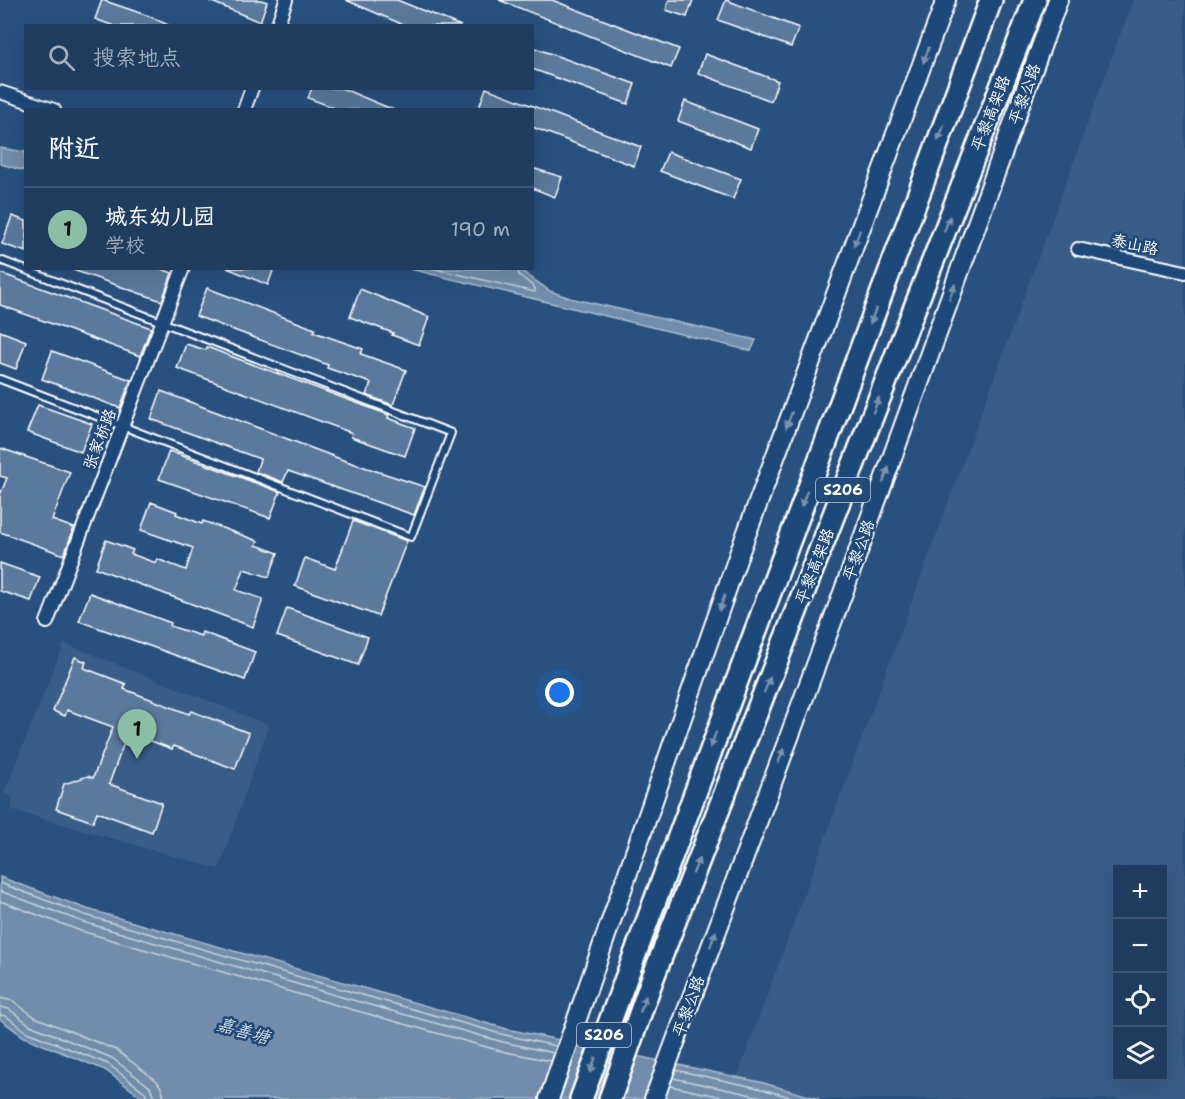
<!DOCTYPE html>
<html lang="zh">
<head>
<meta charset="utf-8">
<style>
  :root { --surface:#1e3d5f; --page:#264465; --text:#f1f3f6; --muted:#a1aebd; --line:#3c5674; --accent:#8abfa5 }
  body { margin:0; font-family:"Shantell Sans","LXGW WenKai TC",sans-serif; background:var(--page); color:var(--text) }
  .controls { position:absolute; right:18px; bottom:18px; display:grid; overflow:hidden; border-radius:0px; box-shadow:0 6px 24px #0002 }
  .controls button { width:54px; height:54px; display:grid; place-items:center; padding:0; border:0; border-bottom:2px solid var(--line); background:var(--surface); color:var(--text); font:30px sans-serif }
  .you { position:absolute; left:560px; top:693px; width:21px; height:21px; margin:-15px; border:4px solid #fff; border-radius:50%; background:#1a73e8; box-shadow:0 0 0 9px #1a73e833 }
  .badge { display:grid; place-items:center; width:39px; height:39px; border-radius:50%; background:var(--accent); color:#111; font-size:20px; font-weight:700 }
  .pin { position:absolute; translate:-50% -50px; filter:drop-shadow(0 2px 3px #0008) }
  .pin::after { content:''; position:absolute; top:32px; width:21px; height:18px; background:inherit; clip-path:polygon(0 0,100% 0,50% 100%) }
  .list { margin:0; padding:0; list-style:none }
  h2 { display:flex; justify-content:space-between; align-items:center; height:78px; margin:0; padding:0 24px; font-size:26px }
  h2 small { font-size:20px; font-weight:400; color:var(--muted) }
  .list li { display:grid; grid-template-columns:39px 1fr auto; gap:18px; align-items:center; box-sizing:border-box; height:84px; padding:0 24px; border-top:2px solid var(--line) }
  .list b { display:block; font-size:22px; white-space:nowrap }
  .list p { margin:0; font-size:20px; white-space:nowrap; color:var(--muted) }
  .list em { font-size:20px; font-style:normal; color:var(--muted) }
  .icon { flex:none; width:33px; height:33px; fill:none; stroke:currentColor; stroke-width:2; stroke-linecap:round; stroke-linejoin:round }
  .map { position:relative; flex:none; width:1185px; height:1099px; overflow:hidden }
  .search { position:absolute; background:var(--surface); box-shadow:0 6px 24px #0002; left:24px; top:24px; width:510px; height:66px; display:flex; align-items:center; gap:15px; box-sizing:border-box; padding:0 21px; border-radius:0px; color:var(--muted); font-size:22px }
  .panel { position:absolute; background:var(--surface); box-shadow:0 6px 24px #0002; left:24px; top:108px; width:510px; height:162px; border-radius:0px }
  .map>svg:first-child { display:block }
  .built { fill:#375d88; fill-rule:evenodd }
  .water { fill:#718dab; stroke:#aabbcd; stroke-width:1.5 }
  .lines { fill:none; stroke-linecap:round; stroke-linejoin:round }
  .shore { stroke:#c6d1dd; stroke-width:1.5 }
  .building { fill:#5a7a9d; stroke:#fff; stroke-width:1.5 }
  .lane-casing { stroke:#fff; stroke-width:10 }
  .street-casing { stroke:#fff; stroke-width:16 }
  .primary-casing { stroke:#fff; stroke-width:22 }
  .highway-casing { stroke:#fff; stroke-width:26 }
  .lane { stroke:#1f4a7a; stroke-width:6 }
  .street { stroke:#1f4a7a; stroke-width:12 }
  .primary { stroke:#1f4a7a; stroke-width:18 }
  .highway { stroke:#1f4a7a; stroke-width:21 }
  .oneway { fill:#7992af }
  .labels { text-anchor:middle; stroke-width:5; stroke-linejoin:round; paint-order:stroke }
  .shield { fill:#1f4a7a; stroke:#bcc9d7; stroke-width:1.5 }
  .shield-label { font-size:15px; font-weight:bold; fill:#fff }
  .street-label { font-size:16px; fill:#fff; stroke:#1f4a7a }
  .water-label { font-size:18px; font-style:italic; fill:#d4dde6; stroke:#1f4a7a }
</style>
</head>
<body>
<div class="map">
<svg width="1185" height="1099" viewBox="0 0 1185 1099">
  <rect width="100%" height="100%" fill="#28517f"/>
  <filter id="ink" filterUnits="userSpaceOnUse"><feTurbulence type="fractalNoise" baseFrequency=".0167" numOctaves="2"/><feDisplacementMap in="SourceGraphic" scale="12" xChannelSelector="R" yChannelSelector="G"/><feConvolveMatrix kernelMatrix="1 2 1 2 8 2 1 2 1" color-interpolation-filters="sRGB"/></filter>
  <g filter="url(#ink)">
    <g class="built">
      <path d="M 1133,0 L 1185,0 L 1185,1099 L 729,1099 ZM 1118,870 L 1162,870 L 1162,1076 L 1118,1076 Z"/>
      <path d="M 64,643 L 269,725 L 219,869 L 12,810 L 12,797 L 4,793 Z"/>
    </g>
    <g class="water">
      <path d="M 0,148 L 25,152 L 25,171 L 0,164 Z"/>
      <path d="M 410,269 L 519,269 L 550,291 L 570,298 L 756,340 L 751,351 Z"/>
      <path d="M 0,877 L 87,909 L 507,1029 L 760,1082 L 819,1099 L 144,1099 L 105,1070 L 24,1037 L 0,1019 Z"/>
    </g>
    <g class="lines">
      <g class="shore">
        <path d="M 431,268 L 535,292 L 535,288 L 519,275 L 517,268"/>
        <path d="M 0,883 L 85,915 L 341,989 L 505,1035 L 556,1046"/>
        <path d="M 0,891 L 83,922 L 338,996 L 503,1042 L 554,1053"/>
        <path d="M 0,901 L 81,931 L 336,1005 L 501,1051 L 551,1061"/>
        <path d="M 0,998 L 13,1001 L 35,1017 L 116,1050 L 157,1081 L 162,1089 L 164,1099"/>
        <path d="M 0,1007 L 9,1009 L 30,1025 L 112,1058 L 150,1087 L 155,1099"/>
        <path d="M 0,1015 L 6,1016 L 27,1032 L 108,1064 L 145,1092 L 147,1099"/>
        <path d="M 676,1070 L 758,1088 L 797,1099"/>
        <path d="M 673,1078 L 771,1099"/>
        <path d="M 670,1086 L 732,1099"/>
      </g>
    </g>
    <g class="building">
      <path d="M 102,0 L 149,16 L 170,26 L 114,26 L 95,19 Z"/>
      <path d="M 207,0 L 261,0 L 267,2 L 260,22 Z"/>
      <path d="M 346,0 L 397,0 L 461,26 L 406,26 Z"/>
      <path d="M 499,0 L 552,0 L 679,49 L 671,68 Z"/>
      <path d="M 669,0 L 693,0 L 687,17 L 666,10 Z"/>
      <path d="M 726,0 L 799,28 L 791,47 L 718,20 Z"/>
      <path d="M 532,47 L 635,84 L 628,104 L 532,69 Z"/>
      <path d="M 705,54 L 778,81 L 771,101 L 698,73 Z"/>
      <path d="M 312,88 L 341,88 L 394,110 L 340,110 L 308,98 Z"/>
      <path d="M 486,88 L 641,147 L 634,166 L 532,127 L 532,110 L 478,110 Z"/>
      <path d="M 685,101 L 758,129 L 751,148 L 678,121 Z"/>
      <path d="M 668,152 L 741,179 L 733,199 L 660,171 Z"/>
      <path d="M 532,168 L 562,177 L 555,197 L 532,188 Z"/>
      <path d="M 12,216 L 26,221 L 26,252 L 2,244 Z"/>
      <path d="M 74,268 L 159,268 L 172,273 L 162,301 L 73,270 Z"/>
      <path d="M 227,268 L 274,268 L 268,285 Z"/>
      <path d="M 0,273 L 151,328 L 140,356 L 0,305 Z"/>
      <path d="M 207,288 L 315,329 L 314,332 L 363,349 L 361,354 L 406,370 L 393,405 L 366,395 L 371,383 L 327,368 L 328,365 L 196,316 Z"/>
      <path d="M 360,289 L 429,317 L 419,345 L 392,335 L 393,333 L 350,317 Z"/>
      <path d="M 0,331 L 26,341 L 16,369 L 0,363 Z"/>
      <path d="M 186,344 L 206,350 L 207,347 L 233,357 L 389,415 L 388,418 L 415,428 L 405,456 L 351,437 L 352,433 L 177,368 Z"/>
      <path d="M 52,351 L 131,380 L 120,408 L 42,379 Z"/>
      <path d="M 161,391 L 343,460 L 425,487 L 414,515 L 288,471 L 283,482 L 256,472 L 260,459 L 151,419 Z"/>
      <path d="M 38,405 L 92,424 L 81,452 L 27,432 Z"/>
      <path d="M 0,448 L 70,472 L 52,520 L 74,528 L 64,555 L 0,532 L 0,495 L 7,478 L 0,476 Z"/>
      <path d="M 169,451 L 280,492 L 270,518 L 159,479 Z"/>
      <path d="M 151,502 L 177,512 L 176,514 L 202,524 L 203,521 L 258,541 L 256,545 L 278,553 L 269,577 L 244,569 L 236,590 L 263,599 L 253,627 L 96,568 L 106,540 L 133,550 L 131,554 L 156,563 L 157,559 L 186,570 L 193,548 L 141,530 Z"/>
      <path d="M 353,521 L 407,541 L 378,616 L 295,586 L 305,558 L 335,569 Z"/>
      <path d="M 0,563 L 40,577 L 31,601 L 0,591 Z"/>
      <path d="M 90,593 L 171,623 L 170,626 L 201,636 L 202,632 L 255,652 L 245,680 L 79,621 Z"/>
      <path d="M 287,608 L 368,637 L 358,665 L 277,636 Z"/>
      <path d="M 75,657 L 86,662 L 84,668 L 126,684 L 124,689 L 189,714 L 191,711 L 249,733 L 235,769 L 174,746 L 172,749 L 128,732 L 109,784 L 162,803 L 152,832 L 97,812 L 93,822 L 56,809 L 64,784 L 88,776 L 93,778 L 113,727 L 67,710 L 65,716 L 53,711 Z"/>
    </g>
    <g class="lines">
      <defs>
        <path id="lane" d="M 0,260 L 451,433 L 411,537 L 0,379"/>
        <g id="street">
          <path d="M 277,26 L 286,0"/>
          <path d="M 0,92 L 54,110"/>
          <path d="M 244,110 L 252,88"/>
          <path d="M 1078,249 L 1185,272"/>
          <path d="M 47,622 L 183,268"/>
        </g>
        <g id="primary">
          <path d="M 549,1099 L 740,551 L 946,0"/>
          <path d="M 654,1099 L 847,582 L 1058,0"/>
        </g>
        <g id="highway">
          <path d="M 581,1099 L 991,0"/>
          <path d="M 610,1099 L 652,980 L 1035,0"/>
        </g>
      </defs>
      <use href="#lane" class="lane-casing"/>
      <use href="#street" class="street-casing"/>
      <use href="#primary" class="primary-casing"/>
      <use href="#highway" class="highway-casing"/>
      <use href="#lane" class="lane"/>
      <use href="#street" class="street"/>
      <use href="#primary" class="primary"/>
      <use href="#highway" class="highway"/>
    </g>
    <defs><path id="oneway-solid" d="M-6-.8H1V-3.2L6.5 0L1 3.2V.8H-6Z" transform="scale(1.5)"/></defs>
    <g class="oneway">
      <use href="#oneway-solid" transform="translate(926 55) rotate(110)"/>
      <use href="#oneway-solid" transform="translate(941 133) rotate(111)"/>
      <use href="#oneway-solid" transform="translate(947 224) rotate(-69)"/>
      <use href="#oneway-solid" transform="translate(857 238) rotate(110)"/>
      <use href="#oneway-solid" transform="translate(952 292) rotate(-70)"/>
      <use href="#oneway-solid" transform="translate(873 316) rotate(111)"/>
      <use href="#oneway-solid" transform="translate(876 405) rotate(-69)"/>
      <use href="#oneway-solid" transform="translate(789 420) rotate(110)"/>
      <use href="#oneway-solid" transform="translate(886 475) rotate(-70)"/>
      <use href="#oneway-solid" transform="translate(804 499) rotate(111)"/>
      <use href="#oneway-solid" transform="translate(722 603) rotate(109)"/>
      <use href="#oneway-solid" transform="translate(767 685) rotate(-69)"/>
      <use href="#oneway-solid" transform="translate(713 740) rotate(111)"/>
      <use href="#oneway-solid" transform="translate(781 756) rotate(-69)"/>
      <use href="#oneway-solid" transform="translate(696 866) rotate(-69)"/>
      <use href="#oneway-solid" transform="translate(713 939) rotate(-70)"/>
      <use href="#oneway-solid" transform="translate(643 1004) rotate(-71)"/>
      <use href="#oneway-solid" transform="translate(593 1065) rotate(110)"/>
    </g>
  </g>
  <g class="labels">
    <g class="shield">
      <rect x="816" y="478" width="54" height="24" rx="4.5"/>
      <rect x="577" y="1023" width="54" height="24" rx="4.5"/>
    </g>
    <g class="shield-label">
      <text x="843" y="495">S206</text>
      <text x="604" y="1040">S206</text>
    </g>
    <g class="street-label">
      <text transform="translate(1024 94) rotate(-70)" y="6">平黎公路</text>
      <text transform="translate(990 113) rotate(-69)" y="6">平黎高架路</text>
      <text transform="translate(1135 244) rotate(12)" y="6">泰山路</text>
      <text transform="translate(99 439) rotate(-69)" y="6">张家桥路</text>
      <text transform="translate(858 550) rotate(-70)" y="6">平黎公路</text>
      <text transform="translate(814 566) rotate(-69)" y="6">平黎高架路</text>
      <text transform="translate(688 1006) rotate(-70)" y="6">平黎公路</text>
    </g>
    <g class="water-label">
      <text transform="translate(243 1031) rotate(16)" y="6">嘉善塘</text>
    </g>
  </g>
</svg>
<div class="controls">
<button>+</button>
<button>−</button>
<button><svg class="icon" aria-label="locate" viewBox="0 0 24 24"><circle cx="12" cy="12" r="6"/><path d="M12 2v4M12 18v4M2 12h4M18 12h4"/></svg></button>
<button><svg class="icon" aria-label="layers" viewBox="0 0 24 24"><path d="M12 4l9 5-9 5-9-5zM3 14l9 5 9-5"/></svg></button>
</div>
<div class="you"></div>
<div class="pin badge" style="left:137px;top:759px">1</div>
<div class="search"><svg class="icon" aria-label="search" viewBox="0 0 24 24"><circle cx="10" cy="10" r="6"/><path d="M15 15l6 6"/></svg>搜索地点</div>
<section class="panel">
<h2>附近<small></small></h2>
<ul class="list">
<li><span class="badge">1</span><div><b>城东幼儿园</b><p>学校</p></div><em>190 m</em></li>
</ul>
</section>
</div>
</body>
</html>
